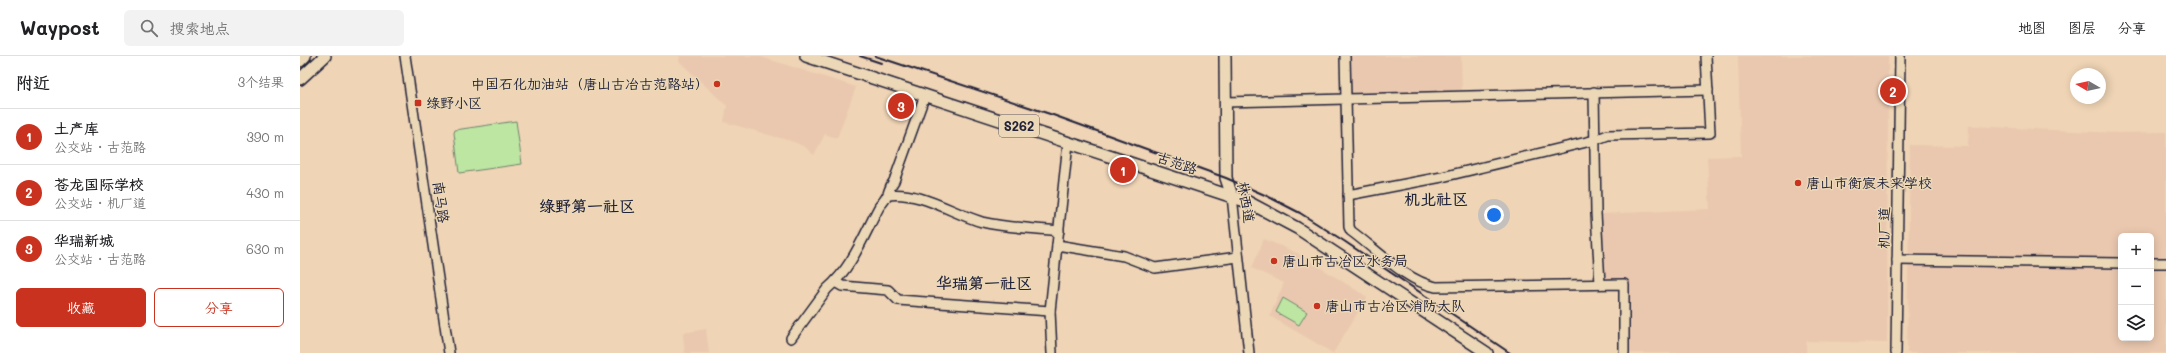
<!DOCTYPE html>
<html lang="zh">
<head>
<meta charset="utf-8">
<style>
  :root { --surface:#fff; --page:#f2f2f2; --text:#202124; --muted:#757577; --line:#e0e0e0; --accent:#c8321e }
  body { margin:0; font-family:Mali,"LXGW WenKai TC",sans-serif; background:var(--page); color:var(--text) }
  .controls { position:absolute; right:12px; bottom:12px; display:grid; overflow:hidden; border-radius:6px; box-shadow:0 2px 10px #0003 }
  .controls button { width:36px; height:36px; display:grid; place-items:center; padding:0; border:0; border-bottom:1px solid var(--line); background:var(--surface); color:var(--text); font:20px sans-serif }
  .compass { position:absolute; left:1770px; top:12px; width:36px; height:36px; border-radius:50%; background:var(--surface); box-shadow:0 2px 10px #0003; rotate:279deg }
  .you { position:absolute; left:1194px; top:159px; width:14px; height:14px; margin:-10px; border:3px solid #fff; border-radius:50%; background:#1a73e8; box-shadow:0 0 0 6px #1a73e833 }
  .badge { display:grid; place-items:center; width:26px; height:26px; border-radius:50%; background:var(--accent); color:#fff; font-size:13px; font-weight:700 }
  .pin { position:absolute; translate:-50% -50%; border:2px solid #fff; box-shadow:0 1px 4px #0006 }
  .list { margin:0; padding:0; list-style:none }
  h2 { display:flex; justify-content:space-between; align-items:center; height:52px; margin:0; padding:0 16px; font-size:17px }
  h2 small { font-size:13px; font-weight:400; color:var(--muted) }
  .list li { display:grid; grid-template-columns:26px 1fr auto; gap:12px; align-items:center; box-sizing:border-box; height:56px; padding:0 16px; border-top:1px solid var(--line) }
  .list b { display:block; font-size:15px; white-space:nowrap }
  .list p { margin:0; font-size:13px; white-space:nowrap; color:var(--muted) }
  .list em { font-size:13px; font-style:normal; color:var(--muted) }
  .actions { display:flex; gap:8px; padding:12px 16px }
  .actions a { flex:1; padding:9px 0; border:1px solid var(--accent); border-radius:6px; text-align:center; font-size:14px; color:var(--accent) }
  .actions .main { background:var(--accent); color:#fff }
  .icon { flex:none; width:22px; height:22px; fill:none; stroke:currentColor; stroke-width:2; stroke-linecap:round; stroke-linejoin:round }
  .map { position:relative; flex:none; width:1866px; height:297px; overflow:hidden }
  header { display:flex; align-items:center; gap:24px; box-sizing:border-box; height:56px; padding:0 20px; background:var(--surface); border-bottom:1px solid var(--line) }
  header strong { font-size:19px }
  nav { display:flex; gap:22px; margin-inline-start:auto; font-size:14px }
  .search { width:280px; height:36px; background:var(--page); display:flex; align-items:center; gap:10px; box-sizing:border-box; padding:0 14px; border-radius:6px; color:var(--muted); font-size:15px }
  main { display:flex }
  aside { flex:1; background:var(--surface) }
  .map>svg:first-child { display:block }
  .built { fill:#eac8af; fill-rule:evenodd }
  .green { fill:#bce6a2; stroke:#6f846e }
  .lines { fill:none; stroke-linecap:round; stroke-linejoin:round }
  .minor-casing { stroke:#22223b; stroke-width:12 }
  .major-casing { stroke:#22223b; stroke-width:14 }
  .minor { stroke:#ecd8b6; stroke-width:9 }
  .major { stroke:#ecd8b6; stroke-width:11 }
  .rail { stroke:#22223b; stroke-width:2 }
  .poi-dot { fill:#c8321e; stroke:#ecd8b6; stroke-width:1.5 }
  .labels { text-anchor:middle; stroke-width:3; stroke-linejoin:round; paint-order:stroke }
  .shield { fill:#ecd8b6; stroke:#5f5960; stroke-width:1 }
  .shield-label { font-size:13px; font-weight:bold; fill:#22223b }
  .poi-label { font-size:14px; fill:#22223b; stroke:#ecd8b6; text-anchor:start }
  .street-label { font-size:14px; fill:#22223b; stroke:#ecd8b6 }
  .quarter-label { font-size:16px; font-weight:bold; fill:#22223b; stroke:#ecd8b6 }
</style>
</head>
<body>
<header>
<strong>Waypost</strong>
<div class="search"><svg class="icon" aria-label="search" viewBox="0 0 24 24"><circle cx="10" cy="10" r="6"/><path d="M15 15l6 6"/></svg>搜索地点</div>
<nav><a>地图</a><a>图层</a><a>分享</a></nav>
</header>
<main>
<aside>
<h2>附近<small>3个结果</small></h2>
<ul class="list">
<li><span class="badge">1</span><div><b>土产库</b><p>公交站 · 古范路</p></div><em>390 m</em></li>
<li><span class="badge">2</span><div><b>苍龙国际学校</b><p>公交站 · 机厂道</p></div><em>430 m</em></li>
<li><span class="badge">3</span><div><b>华瑞新城</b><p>公交站 · 古范路</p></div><em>630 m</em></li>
</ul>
<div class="actions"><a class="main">收藏</a><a>分享</a></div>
</aside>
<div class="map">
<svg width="1866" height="297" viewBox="0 0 1866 297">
  <rect width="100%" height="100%" fill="#efd4b5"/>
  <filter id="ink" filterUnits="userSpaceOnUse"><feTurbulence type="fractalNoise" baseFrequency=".025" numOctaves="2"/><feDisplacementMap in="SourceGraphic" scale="8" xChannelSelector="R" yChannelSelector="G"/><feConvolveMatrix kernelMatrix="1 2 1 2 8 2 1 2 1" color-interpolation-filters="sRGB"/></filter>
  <g filter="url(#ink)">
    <g class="built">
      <path d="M 380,0 L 458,0 L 556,31 L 537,82 L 525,78 L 514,99 L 505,91 L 494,86 L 424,66 L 427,50 L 379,5 Z"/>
      <path d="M 1049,0 L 1161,0 L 1162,35 L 1050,39 Z"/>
      <path d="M 1438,0 L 1588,0 L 1587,287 L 1506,285 L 1506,297 L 1326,297 L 1328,223 L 1310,223 L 1303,217 L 1301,158 L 1410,153 L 1407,101 L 1441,100 Z"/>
      <path d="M 1669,70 L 1818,77 L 1866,76 L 1866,297 L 1607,297 L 1610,89 L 1668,90 ZM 1821,180 L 1851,180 L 1851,282 L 1821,282 Z"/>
      <path d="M 964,183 L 997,197 L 1067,241 L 1033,297 L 970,260 L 984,227 L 952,212 Z"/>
      <path d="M 406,273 L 409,297 L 385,297 L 383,277 Z"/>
    </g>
    <g class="green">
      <path d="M 216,65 L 222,108 L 159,117 L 154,77 L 155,74 Z"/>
      <path d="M 983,242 L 1007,256 L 999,269 L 976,256 Z"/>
    </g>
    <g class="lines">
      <defs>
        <g id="minor">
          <path d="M 105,0 L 149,297"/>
          <path d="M 1045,0 L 1049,171 L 1051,175 C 1077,194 1106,225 1136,231 L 1324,228 L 1324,297"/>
          <path d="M 1294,36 L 1296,157 L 1300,228"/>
          <path d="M 925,46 L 1408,34"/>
          <path d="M 588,139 C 621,135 651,157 682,166 C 706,172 734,172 759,175"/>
          <path d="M 1048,139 L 1142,121 L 1295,84 L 1308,79 L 1410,77 L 1406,0"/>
          <path d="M 932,140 L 949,297"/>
          <path d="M 757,189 L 824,200 L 855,212 L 938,201"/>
          <path d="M 1597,204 L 1821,207"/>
          <path d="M 1851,207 L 1866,207"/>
          <path d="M 535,226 L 542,230 L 588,234 L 598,244 L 750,255"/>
          <path d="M 491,282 L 527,233 C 552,212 564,179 579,151 C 582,147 586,143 588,138 C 590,132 590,130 594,125 L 625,39"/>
          <path d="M 752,297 L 750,255 L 768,87"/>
          <path d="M 1596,297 L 1600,0"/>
        </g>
        <g id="major">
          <path d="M 506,0 L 948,146 L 997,172 L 1187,297"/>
          <path d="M 925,0 L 926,122 L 932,140"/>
          <path d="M 0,5 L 5,0"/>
          <path d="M 0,23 L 25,0"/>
        </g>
      </defs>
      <use href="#minor" class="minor-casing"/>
      <use href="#major" class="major-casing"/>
      <use href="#minor" class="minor"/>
      <use href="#major" class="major"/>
      <g class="rail">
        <path d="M 560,0 L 581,7"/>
        <path d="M 575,0 L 753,59 L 926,122 L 967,140 L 1000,157 L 1044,185 L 1210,297"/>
      </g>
    </g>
  </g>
  <g class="poi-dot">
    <circle cx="417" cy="28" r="4"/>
    <rect x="114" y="43" width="8" height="8" rx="2"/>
    <circle cx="1498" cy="127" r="4"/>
    <circle cx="974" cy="205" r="4"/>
    <circle cx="1017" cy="250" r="4"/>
  </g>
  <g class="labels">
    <rect class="shield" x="699" y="59" width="40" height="22" rx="3"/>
    <g class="shield-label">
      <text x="719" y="75">S262</text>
    </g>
    <g class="poi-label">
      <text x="409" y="33" text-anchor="end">中国石化加油站（唐山古冶古范路站）</text>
      <text x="126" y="52">绿野小区</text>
      <text x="1506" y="132">唐山市衡宸未来学校</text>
      <text x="982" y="210">唐山市古冶区水务局</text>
      <text x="1025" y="255">唐山市古冶区消防大队</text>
    </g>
    <g class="street-label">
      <text transform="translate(877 107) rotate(18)" y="5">古范路</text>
      <text transform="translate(141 146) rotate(82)" y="5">南马路</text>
      <text transform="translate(946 146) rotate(80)" y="5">林西道</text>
      <text transform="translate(1584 172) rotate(-89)" y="5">机厂道</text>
    </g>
    <g class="quarter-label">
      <text x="1136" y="149">机北社区</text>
      <text x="287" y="156">绿野第一社区</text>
      <text x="684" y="233">华瑞第一社区</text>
    </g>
  </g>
</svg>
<div class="controls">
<button>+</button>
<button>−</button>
<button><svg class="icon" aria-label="layers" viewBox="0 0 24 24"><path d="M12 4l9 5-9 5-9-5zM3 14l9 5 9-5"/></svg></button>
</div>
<svg class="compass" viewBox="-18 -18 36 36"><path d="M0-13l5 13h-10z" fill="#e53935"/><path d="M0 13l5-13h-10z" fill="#757577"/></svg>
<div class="you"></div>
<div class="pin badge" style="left:823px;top:114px">1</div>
<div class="pin badge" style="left:1593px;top:35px">2</div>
<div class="pin badge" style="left:601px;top:50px">3</div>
</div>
</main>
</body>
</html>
